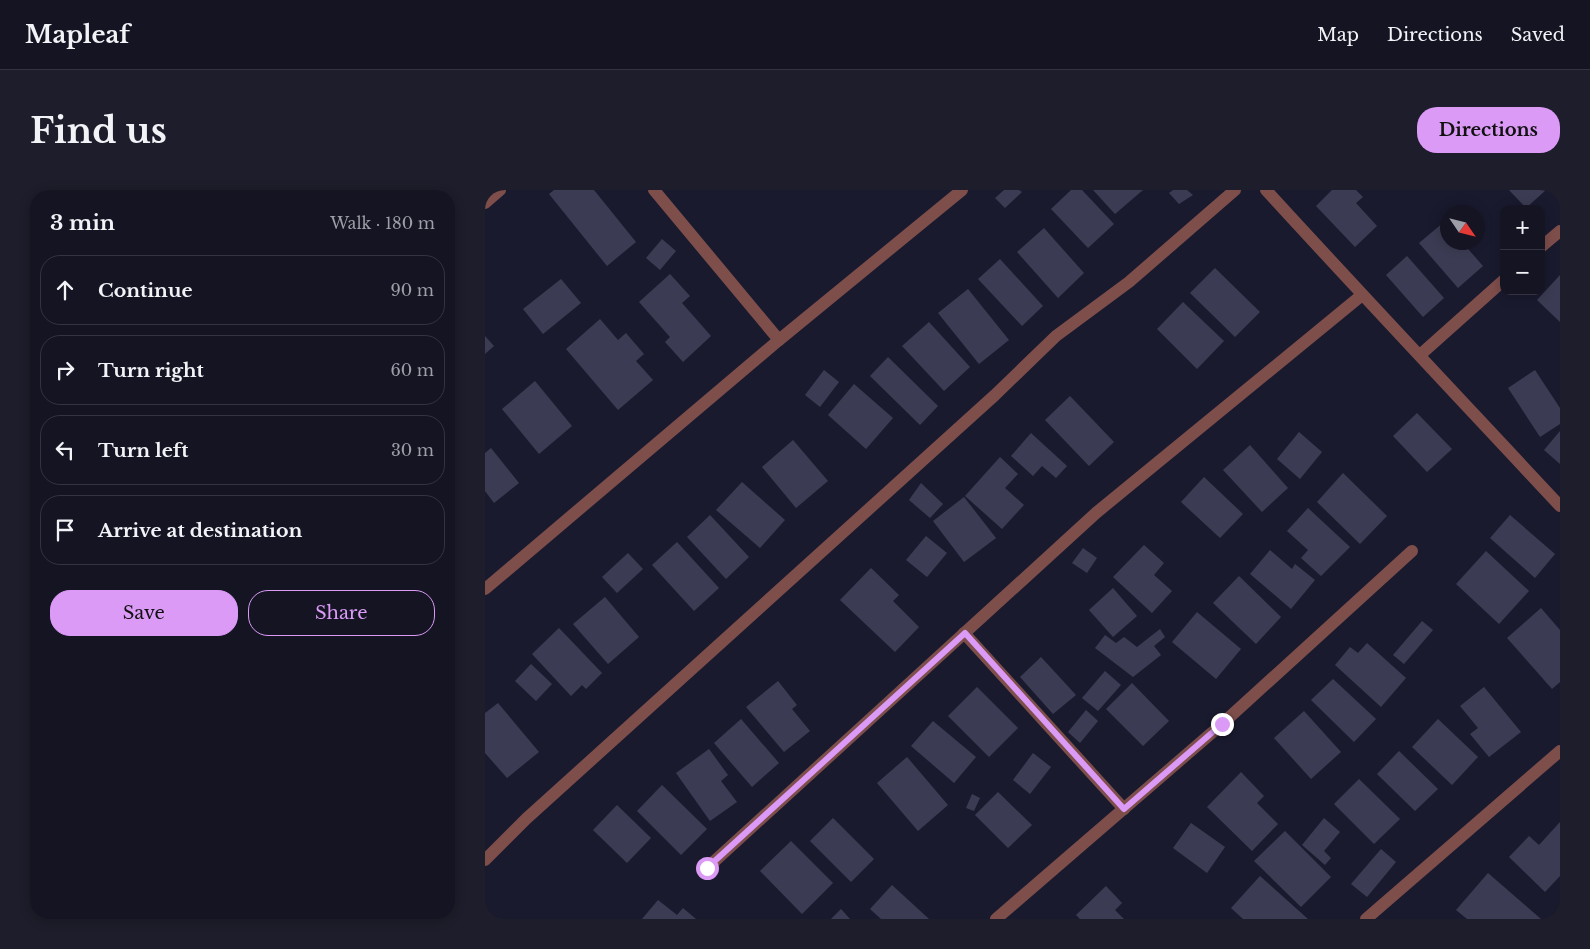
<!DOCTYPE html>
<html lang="en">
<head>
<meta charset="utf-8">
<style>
  :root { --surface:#141423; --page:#1d1d2b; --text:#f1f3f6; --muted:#9d9ea6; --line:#333341; --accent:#da9af6 }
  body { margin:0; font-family:"Libre Baskerville",serif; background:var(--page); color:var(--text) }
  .controls { position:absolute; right:15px; top:15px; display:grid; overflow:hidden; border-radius:10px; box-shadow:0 2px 12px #0003 }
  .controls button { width:45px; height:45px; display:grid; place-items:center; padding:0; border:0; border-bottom:1px solid var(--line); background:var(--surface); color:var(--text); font:25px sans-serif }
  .compass { position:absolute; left:955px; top:15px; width:45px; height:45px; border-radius:50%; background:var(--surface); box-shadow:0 2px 12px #0003; rotate:125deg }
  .stop { position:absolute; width:15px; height:15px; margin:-11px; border:4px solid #da9af6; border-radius:50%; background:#fff }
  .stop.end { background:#da9af6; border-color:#fff; box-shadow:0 1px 5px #0008 }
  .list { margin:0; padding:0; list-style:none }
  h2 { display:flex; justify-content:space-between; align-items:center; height:65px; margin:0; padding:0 20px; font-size:21px }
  h2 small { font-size:16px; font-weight:400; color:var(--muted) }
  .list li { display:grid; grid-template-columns:32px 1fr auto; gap:15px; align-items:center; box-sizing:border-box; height:70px; margin:0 10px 10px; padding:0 10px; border:1px solid var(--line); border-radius:20px }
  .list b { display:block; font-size:19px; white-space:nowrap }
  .list em { font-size:16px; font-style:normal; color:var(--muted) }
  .actions { display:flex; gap:10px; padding:15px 20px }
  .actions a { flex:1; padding:11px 0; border:1px solid var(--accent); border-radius:20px; text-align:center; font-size:18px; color:var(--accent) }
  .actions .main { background:var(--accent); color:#111 }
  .icon { flex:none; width:28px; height:28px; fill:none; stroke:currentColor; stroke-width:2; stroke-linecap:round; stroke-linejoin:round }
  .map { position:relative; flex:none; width:1075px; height:729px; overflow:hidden; border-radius:20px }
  header { display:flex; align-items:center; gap:30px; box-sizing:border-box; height:70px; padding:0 25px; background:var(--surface); border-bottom:1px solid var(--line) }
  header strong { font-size:24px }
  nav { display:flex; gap:28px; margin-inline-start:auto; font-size:18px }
  .intro { display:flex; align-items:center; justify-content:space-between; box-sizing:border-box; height:120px; padding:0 30px }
  h1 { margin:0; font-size:35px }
  .button { padding:12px 22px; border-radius:20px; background:var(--accent); color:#111; font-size:18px; font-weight:700 }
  main { display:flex; gap:30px; padding:0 30px }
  aside { flex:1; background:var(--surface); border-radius:20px; box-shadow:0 2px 12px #0003 }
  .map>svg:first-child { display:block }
  .building { fill:#3b3c53 }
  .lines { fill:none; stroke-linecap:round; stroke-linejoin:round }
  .minor { stroke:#7e4e4b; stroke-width:12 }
  .route { stroke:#da9af6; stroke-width:6 }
</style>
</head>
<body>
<header>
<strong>Mapleaf</strong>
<nav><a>Map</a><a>Directions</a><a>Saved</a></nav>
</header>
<div class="intro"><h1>Find us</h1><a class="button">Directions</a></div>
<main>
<aside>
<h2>3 min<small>Walk · 180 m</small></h2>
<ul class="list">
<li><svg class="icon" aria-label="ahead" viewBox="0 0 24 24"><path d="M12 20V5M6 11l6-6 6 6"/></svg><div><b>Continue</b></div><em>90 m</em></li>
<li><svg class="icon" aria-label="right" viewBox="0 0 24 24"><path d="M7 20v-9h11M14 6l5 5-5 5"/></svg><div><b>Turn right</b></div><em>60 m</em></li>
<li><svg class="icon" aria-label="left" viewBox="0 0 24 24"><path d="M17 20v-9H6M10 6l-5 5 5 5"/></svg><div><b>Turn left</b></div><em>30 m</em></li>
<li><svg class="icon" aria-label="arrive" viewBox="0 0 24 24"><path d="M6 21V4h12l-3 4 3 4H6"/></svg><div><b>Arrive at destination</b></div></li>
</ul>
<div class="actions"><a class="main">Save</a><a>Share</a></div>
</aside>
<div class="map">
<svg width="1075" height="729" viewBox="0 0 1075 729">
  <rect width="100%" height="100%" fill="#1a1a2f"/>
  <g class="building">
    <path d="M 69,0 L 109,0 L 151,52 L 122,76 L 64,4 Z"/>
    <path d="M 519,0 L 534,0 L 537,2 L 520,18 L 510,8 Z"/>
    <path d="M 586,0 L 597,0 L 629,34 L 603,58 L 566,19 Z"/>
    <path d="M 608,0 L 658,0 L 630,24 Z"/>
    <path d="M 688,0 L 702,0 L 708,5 L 694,14 L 684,3 Z"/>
    <path d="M 847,0 L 871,0 L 878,7 L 871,13 L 892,36 L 870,57 L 831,16 Z"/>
    <path d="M 1024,0 L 1061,0 L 1041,18 Z"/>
    <path d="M 959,32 L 962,36 L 962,52 L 977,52 L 998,76 L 973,98 L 934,53 Z"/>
    <path d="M 559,38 L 599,83 L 573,108 L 532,62 Z"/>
    <path d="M 177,49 L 191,61 L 175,80 L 161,68 Z"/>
    <path d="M 922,66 L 959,108 L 938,127 L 901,85 Z"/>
    <path d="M 515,69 L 558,116 L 537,136 L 493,89 Z"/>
    <path d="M 730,78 L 775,122 L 750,147 L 705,103 Z"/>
    <path d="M 185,84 L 205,106 L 197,113 L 226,146 L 198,172 L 180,152 L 185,147 L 154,112 Z"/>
    <path d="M 1075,85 L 1075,132 L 1052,110 Z"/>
    <path d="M 76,89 L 96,113 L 58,144 L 38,119 Z"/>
    <path d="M 483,99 L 524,150 L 494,174 L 453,123 Z"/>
    <path d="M 698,112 L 739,151 L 712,179 L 672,139 Z"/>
    <path d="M 115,129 L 133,150 L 141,143 L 159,164 L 151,171 L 168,190 L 133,220 L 81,159 Z"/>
    <path d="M 444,132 L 485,177 L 459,201 L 417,156 Z"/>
    <path d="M 0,146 L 9,156 L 0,164 Z"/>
    <path d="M 403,167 L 453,216 L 435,235 L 385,186 Z"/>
    <path d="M 339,180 L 354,192 L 335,217 L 320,205 Z"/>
    <path d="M 1050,180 L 1075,218 L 1075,234 L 1055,247 L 1023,198 Z"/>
    <path d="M 50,191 L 87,236 L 54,264 L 17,219 Z"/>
    <path d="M 369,194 L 408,228 L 381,259 L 343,225 Z"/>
    <path d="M 585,206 L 629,252 L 604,276 L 560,230 Z"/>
    <path d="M 932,223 L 967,259 L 942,282 L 908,246 Z"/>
    <path d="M 1075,241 L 1075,274 L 1059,260 Z"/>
    <path d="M 814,242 L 837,262 L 815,289 L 792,269 Z"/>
    <path d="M 546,243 L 582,276 L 571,288 L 557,276 L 548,286 L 526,266 Z"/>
    <path d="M 308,250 L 343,291 L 311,318 L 277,277 Z"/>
    <path d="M 765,255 L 803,298 L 777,322 L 738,280 Z"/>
    <path d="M 6,258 L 34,293 L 9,313 L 0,301 L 0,263 Z"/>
    <path d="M 515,267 L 533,284 L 520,298 L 539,315 L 517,339 L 480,306 Z"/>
    <path d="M 858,283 L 902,326 L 875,354 L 832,312 Z"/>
    <path d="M 719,287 L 758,324 L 735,348 L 696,312 Z"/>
    <path d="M 257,292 L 300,330 L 275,358 L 231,320 Z"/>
    <path d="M 436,293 L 458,314 L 445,328 L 424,310 Z"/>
    <path d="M 479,307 L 511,348 L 479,372 L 448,331 Z"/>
    <path d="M 823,318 L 865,357 L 836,386 L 816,368 L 823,360 L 802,341 Z"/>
    <path d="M 225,325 L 264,367 L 241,389 L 202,347 Z"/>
    <path d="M 1025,325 L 1070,364 L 1050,388 L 1005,348 Z"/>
    <path d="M 441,346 L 462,363 L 442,387 L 421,370 Z"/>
    <path d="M 192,352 L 234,398 L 209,421 L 167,375 Z"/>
    <path d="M 659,355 L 679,373 L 669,385 L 687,401 L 667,423 L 628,387 Z"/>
    <path d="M 598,358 L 612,368 L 602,383 L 587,373 Z"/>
    <path d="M 785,360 L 807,379 L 810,374 L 830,390 L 806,419 L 765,384 Z"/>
    <path d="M 1001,361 L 1044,401 L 1014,434 L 971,394 Z"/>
    <path d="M 143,363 L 158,379 L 132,403 L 117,387 Z"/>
    <path d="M 386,378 L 414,405 L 408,411 L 434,437 L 410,462 L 355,410 Z"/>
    <path d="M 754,386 L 796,427 L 771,454 L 728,413 Z"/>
    <path d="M 628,398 L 652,426 L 628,447 L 604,420 Z"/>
    <path d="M 120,407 L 154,447 L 123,474 L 88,434 Z"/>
    <path d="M 1056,418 L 1075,440 L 1075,492 L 1067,499 L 1022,448 Z"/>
    <path d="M 712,422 L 756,459 L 731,489 L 687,452 Z"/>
    <path d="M 937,431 L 948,440 L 919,474 L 908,465 Z"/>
    <path d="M 74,438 L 117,483 L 101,499 L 97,495 L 86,506 L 47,464 Z"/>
    <path d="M 675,439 L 680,447 L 669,456 L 676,465 L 648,487 L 610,458 L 620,445 L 631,453 L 639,447 L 652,457 Z"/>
    <path d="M 882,453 L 921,488 L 896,517 L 850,475 L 865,457 L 873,463 Z"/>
    <path d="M 556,467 L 591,505 L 568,524 L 535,487 Z"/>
    <path d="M 46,474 L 67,494 L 51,511 L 30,491 Z"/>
    <path d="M 620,481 L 636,495 L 613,521 L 597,508 Z"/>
    <path d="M 848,489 L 891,529 L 869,552 L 826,510 Z"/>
    <path d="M 293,491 L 312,515 L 307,519 L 325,541 L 299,562 L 261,517 Z"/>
    <path d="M 647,493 L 684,531 L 658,556 L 621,519 Z"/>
    <path d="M 492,497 L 533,538 L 504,567 L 463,526 Z"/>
    <path d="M 999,497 L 1036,542 L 1004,567 L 985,544 L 993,538 L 975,516 Z"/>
    <path d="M 13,513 L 54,562 L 22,588 L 0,563 L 0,523 Z"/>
    <path d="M 601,520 L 613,531 L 595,553 L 583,542 Z"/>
    <path d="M 819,521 L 856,562 L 826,589 L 789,548 Z"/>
    <path d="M 256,529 L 294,573 L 267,597 L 229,553 Z"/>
    <path d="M 953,529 L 993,567 L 967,595 L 927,557 Z"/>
    <path d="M 448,531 L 491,567 L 469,593 L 426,556 Z"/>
    <path d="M 224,559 L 243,585 L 236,591 L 252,612 L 225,631 L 191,583 Z"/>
    <path d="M 914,561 L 953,599 L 930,621 L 892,584 Z"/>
    <path d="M 548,563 L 566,577 L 545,604 L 528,590 Z"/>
    <path d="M 422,567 L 463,615 L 433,641 L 392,593 Z"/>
    <path d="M 756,582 L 779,606 L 772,613 L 793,634 L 767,661 L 722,617 Z"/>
    <path d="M 874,589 L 915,629 L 889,654 L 849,614 Z"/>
    <path d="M 177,595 L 222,639 L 196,665 L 152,621 Z"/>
    <path d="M 513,602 L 547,635 L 523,658 L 490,625 Z"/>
    <path d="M 487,604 L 495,608 L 489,621 L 481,618 Z"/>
    <path d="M 132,615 L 166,648 L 142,673 L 108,640 Z"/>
    <path d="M 348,628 L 389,669 L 366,692 L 325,651 Z"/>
    <path d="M 839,628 L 855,642 L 839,661 L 846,668 L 840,675 L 817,655 Z"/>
    <path d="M 1075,632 L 1075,686 L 1060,702 L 1024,667 L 1044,646 L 1054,655 Z"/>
    <path d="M 706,633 L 740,657 L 722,683 L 688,658 Z"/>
    <path d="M 800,641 L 846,687 L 816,717 L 769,671 Z"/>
    <path d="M 306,651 L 348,693 L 317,724 L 275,681 Z"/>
    <path d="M 896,659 L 911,672 L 882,707 L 866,694 Z"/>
    <path d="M 1003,683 L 1056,729 L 982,729 L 971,720 Z"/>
    <path d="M 775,686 L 823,729 L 758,729 L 746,718 Z"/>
    <path d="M 407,695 L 444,729 L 396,729 L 385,719 Z"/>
    <path d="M 621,696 L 637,713 L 630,720 L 639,729 L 595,729 L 591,725 Z"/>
    <path d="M 173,710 L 192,725 L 198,718 L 211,729 L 157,729 Z"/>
    <path d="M 356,719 L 365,729 L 346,729 Z"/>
  </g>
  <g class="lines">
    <g class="minor">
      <path d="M 169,0 L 294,150 L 477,0"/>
      <path d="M 781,0 C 878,106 977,211 1075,316"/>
      <path d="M 0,13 L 15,0"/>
      <path d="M 1056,57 L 1075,41"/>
      <path d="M 935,165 L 1019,90"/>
      <path d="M 0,399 L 294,150"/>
      <path d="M 479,443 L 639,619"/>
      <path d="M 0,670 L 41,629 L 510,205 L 571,146 L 644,92 L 750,0"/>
      <path d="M 222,678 L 611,323 L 877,105"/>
      <path d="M 511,729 L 737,534 L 927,361"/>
      <path d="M 881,729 L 1075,561"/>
    </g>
  </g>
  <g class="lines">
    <path class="route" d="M 222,678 L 480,443 L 639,619 L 737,534"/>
  </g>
</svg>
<div class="controls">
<button>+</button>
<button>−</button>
</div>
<svg class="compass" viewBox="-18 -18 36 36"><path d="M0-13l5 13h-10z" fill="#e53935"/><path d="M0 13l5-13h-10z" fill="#9d9ea6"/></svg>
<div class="stop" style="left:222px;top:678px"></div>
<div class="stop end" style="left:737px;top:534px"></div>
</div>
</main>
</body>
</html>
